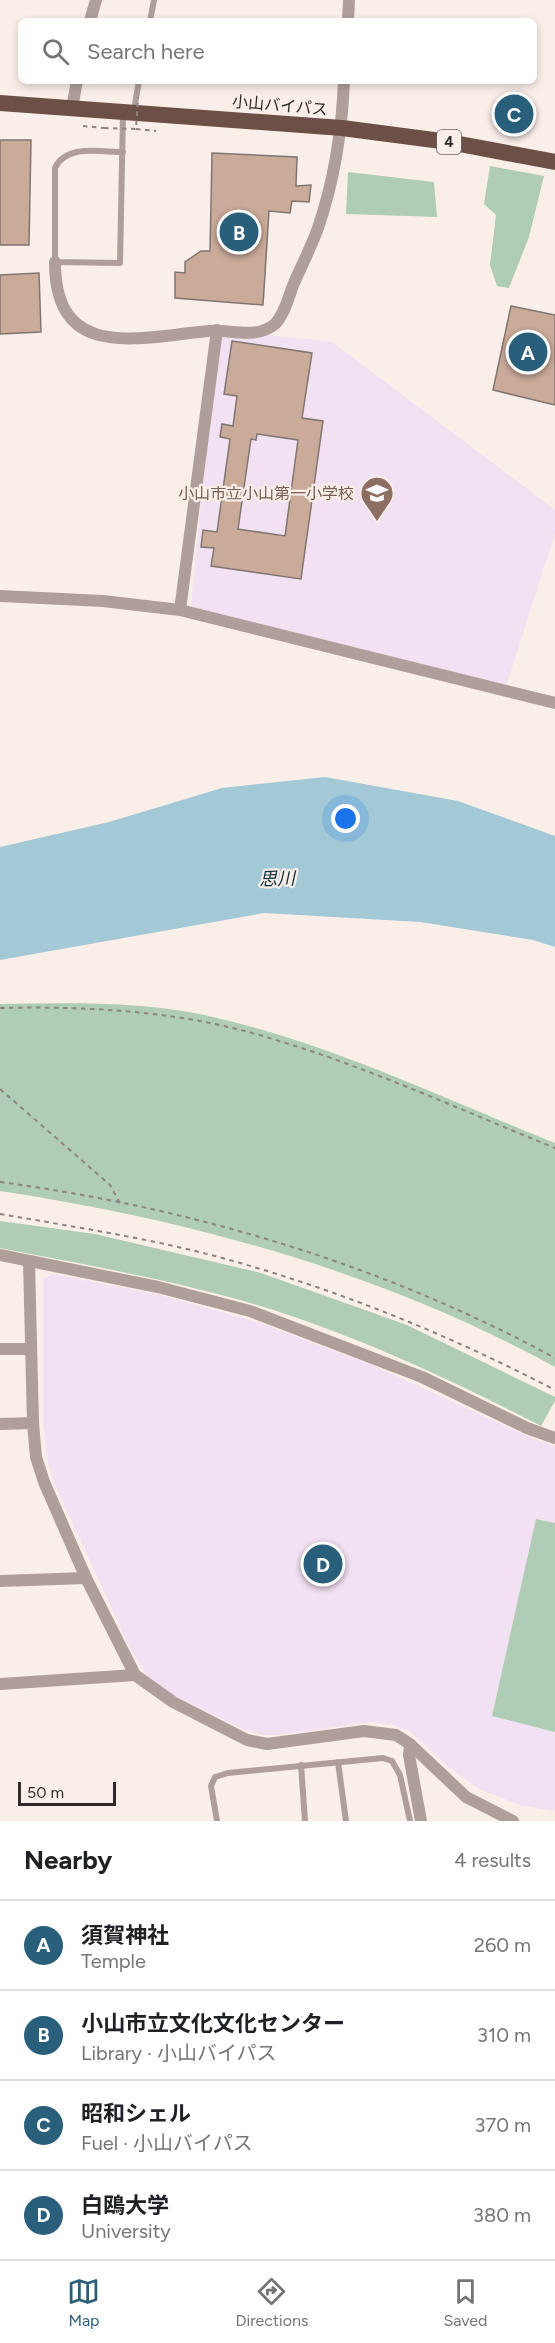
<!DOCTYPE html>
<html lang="en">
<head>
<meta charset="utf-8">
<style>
  :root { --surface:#fff; --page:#f6f6f6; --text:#202124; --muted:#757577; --line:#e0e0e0; --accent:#295f7a }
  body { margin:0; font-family:Figtree,"Noto Sans JP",sans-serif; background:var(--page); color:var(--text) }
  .scale { position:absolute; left:18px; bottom:15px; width:98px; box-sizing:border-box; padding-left:6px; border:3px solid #2f2b29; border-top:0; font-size:16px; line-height:21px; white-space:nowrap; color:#2f2b29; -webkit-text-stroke:4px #faeee9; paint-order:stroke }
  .you { position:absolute; left:346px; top:819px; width:21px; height:21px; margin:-15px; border:4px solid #fff; border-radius:50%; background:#1a73e8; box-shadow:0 0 0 9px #1a73e833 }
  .badge { display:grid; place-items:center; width:39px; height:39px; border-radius:50%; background:var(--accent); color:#fff; font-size:20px; font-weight:700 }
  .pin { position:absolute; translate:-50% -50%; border:3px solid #fff; box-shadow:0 2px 6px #0006 }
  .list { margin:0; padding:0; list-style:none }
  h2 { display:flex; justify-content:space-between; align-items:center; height:78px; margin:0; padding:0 24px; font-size:26px }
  h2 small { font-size:20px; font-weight:400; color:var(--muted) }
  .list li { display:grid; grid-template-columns:39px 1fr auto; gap:18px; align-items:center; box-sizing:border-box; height:90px; padding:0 24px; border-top:2px solid var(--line) }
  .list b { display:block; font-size:22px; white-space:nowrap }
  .list p { margin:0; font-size:20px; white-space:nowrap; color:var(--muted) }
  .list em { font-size:20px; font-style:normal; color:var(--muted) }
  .icon { flex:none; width:33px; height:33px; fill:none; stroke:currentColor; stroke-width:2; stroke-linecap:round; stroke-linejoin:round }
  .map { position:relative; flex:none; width:555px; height:1821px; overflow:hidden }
  .search { position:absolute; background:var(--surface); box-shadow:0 3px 9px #0003; left:18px; right:18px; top:18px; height:66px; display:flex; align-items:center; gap:15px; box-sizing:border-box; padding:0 21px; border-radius:9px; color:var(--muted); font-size:22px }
  .sheet { height:438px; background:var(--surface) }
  nav { display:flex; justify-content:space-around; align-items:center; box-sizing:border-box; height:84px; border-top:2px solid var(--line); background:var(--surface); font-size:16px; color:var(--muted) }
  nav a { display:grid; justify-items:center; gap:3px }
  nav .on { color:var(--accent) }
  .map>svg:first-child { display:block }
  .education { fill:#f2e1f2 }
  .green { fill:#afccb6 }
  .water { fill:#a3c8d6 }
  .building { fill:#caaa99; stroke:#807671; stroke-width:1.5; fill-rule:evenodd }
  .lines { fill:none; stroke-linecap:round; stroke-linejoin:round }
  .path { stroke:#8c8481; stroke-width:2; stroke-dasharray:4.5 4.5; stroke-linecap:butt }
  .service { stroke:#af9f9a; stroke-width:6 }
  .minor { stroke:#af9f9a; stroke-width:12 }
  .trunk { stroke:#6c5048; stroke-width:16 }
  .path-bridge { stroke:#8c8481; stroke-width:2; stroke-dasharray:4.5 4.5; stroke-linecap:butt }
  .labels { text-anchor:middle; stroke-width:4.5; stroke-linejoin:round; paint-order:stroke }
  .shield { fill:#faeee9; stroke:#6c6663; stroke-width:1.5 }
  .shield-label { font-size:15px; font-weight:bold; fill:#2f2b29 }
  .street-label { font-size:16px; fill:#2f2b29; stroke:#faeee9 }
  .education-label { font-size:16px; fill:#785e54; stroke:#faeee9; text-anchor:end }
  .water-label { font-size:18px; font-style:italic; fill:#0c2f3a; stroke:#faeee9 }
</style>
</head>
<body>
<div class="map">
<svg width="555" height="1821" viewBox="0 0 555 1821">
  <rect width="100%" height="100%" fill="#faeee9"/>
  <g class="education">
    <path d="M 217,330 L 332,342 L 555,510 L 555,533 L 504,693 L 190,619 Z"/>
    <path d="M 53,1274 L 160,1295 L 254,1321 L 377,1367 L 527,1436 L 555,1446 L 555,1811 L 523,1806 L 479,1789 L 451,1769 L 409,1731 L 393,1725 L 371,1722 L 279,1735 L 262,1735 L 247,1731 L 173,1695 L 149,1679 L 130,1648 L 53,1481 L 47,1457 L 43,1425 L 43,1279 Z"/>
  </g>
  <g class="green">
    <path d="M 490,166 L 544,176 L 529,237 L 509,288 L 497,286 L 490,265 L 496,215 L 484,204 Z"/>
    <path d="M 348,172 L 434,182 L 437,217 L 346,214 Z"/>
    <path d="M 0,1004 C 70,1003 145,1001 213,1017 C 331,1044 443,1098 555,1143 L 555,1367 C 384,1273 192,1220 0,1191 Z"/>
    <path d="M 0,1221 L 95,1234 L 261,1273 L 407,1325 L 555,1397 L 555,1401 L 541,1426 C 450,1379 356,1335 257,1305 C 173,1280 86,1265 0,1248 Z"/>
    <path d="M 536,1519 L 555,1523 L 555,1732 L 492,1716 Z"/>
  </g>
  <path class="water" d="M 325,777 L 458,801 L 555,836 L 555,947 L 533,940 L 420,922 L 264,913 L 0,960 L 0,847 L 109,822 L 222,788 Z"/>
  <g class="building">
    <path d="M 0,140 L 31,140 L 29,245 L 0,245 Z"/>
    <path d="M 212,153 L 297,157 L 296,186 L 311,185 L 309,202 L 292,201 L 290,213 L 269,211 L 263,305 L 175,298 L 175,272 L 185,273 L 185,262 L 201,251 L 210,251 Z"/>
    <path d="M 39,273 L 41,332 L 0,334 L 0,275 Z"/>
    <path d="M 511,306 L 555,315 L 555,405 L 493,390 Z"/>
    <path d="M 232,341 L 312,353 L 302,418 L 323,421 L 301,579 L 211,566 L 214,548 L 201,547 L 203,530 L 217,532 L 230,439 L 220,437 L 222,424 L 233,426 L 237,396 L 224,394 ZM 257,434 L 298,440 L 285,536 L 238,529 L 251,439 L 256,440 Z"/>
  </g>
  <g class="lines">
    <g class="path">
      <path d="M 83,126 L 104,128"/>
      <path d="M 136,129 L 156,131"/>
      <path d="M 0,1008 C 89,1006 180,1011 266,1037 C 363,1065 461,1110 555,1148"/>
      <path d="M 0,1089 L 110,1185 L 120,1203"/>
      <path d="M 0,1182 C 193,1208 384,1265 555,1358"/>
      <path d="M 0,1214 C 80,1228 162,1240 240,1263 C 349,1294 455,1338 555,1390"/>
    </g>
    <g class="service">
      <path d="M 150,21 L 154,0"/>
      <path d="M 134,110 L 139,81"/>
      <path d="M 123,114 L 120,263 L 55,262 L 55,168 C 66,144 100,152 123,152"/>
      <path d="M 338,1762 L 346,1821"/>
      <path d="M 301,1765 L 305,1821"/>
      <path d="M 217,1821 L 211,1786 L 215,1777 L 228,1773 L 383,1758 L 392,1761 L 400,1775 L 410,1821"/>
    </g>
    <g class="minor">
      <path d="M 90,21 L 96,0"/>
      <path d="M 348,21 L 349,0"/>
      <path d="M 72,108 L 77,81"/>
      <path d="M 55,262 C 55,363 139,337 209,331 C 230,329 256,340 275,324 C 285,314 289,295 294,283 C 302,265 311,247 318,228 C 334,181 342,131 344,81"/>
      <path d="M 0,596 L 103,601 L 180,610 L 555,703"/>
      <path d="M 180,610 L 217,330"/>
      <path d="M 0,1255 L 158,1287 L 250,1311 L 422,1377 L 527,1428 L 555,1438"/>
      <path d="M 29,1261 L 33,1423 L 36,1457 L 44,1482 L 86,1578 L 135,1675 L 173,1702 L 247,1740 L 267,1744 L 364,1731 L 396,1735 L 410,1744 L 466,1797 L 513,1821"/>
      <path d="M 0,1349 L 31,1349"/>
      <path d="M 0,1424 L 33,1423"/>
      <path d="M 0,1581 L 86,1578"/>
      <path d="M 0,1684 L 135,1675"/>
      <path d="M 410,1744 L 409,1755 L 421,1821"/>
    </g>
    <path class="trunk" d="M 0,103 L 342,128 L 449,142 L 555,162"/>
    <path class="path-bridge" d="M 104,128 L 136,129 L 138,97"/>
  </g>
  <defs>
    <symbol id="school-pin" viewBox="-11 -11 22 30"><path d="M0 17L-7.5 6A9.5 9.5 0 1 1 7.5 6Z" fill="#8d6e63" stroke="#faeee9"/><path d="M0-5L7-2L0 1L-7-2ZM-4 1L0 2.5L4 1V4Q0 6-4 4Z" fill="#fff"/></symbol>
  </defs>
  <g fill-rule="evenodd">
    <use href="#school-pin" x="358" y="474" width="38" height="52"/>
  </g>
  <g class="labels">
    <rect class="shield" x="437" y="130" width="24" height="24" rx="4.5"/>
    <g class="shield-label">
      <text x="449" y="147">4</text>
    </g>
    <g class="street-label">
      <text transform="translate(280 105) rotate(5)" y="6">小山バイパス</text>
    </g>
    <g class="education-label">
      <text x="354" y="499">小山市立小山第一小学校</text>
    </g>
    <g class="water-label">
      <text transform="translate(277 879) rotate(-2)" y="6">思川</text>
    </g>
  </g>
</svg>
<div class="scale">50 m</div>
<div class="you"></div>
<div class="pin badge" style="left:528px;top:352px">A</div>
<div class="pin badge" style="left:239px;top:232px">B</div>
<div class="pin badge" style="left:514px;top:114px">C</div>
<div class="pin badge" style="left:323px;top:1564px">D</div>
<div class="search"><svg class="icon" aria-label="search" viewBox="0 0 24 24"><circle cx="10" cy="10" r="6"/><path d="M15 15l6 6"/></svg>Search here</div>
</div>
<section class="sheet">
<h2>Nearby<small>4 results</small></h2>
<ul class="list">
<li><span class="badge">A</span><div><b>須賀神社</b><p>Temple</p></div><em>260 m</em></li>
<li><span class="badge">B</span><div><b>小山市立文化文化センター</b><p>Library · 小山バイパス</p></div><em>310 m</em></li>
<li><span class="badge">C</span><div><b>昭和シェル</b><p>Fuel · 小山バイパス</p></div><em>370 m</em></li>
<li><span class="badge">D</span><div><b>白鴎大学</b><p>University</p></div><em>380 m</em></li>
</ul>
</section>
<nav>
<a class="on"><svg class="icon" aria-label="map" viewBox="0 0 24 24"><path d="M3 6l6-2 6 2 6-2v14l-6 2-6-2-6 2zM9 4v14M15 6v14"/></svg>Map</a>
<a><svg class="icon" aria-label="directions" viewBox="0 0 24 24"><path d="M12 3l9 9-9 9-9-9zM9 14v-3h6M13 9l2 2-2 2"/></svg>Directions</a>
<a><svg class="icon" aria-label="saved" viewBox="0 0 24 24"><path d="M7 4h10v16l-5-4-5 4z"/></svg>Saved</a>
</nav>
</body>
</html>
